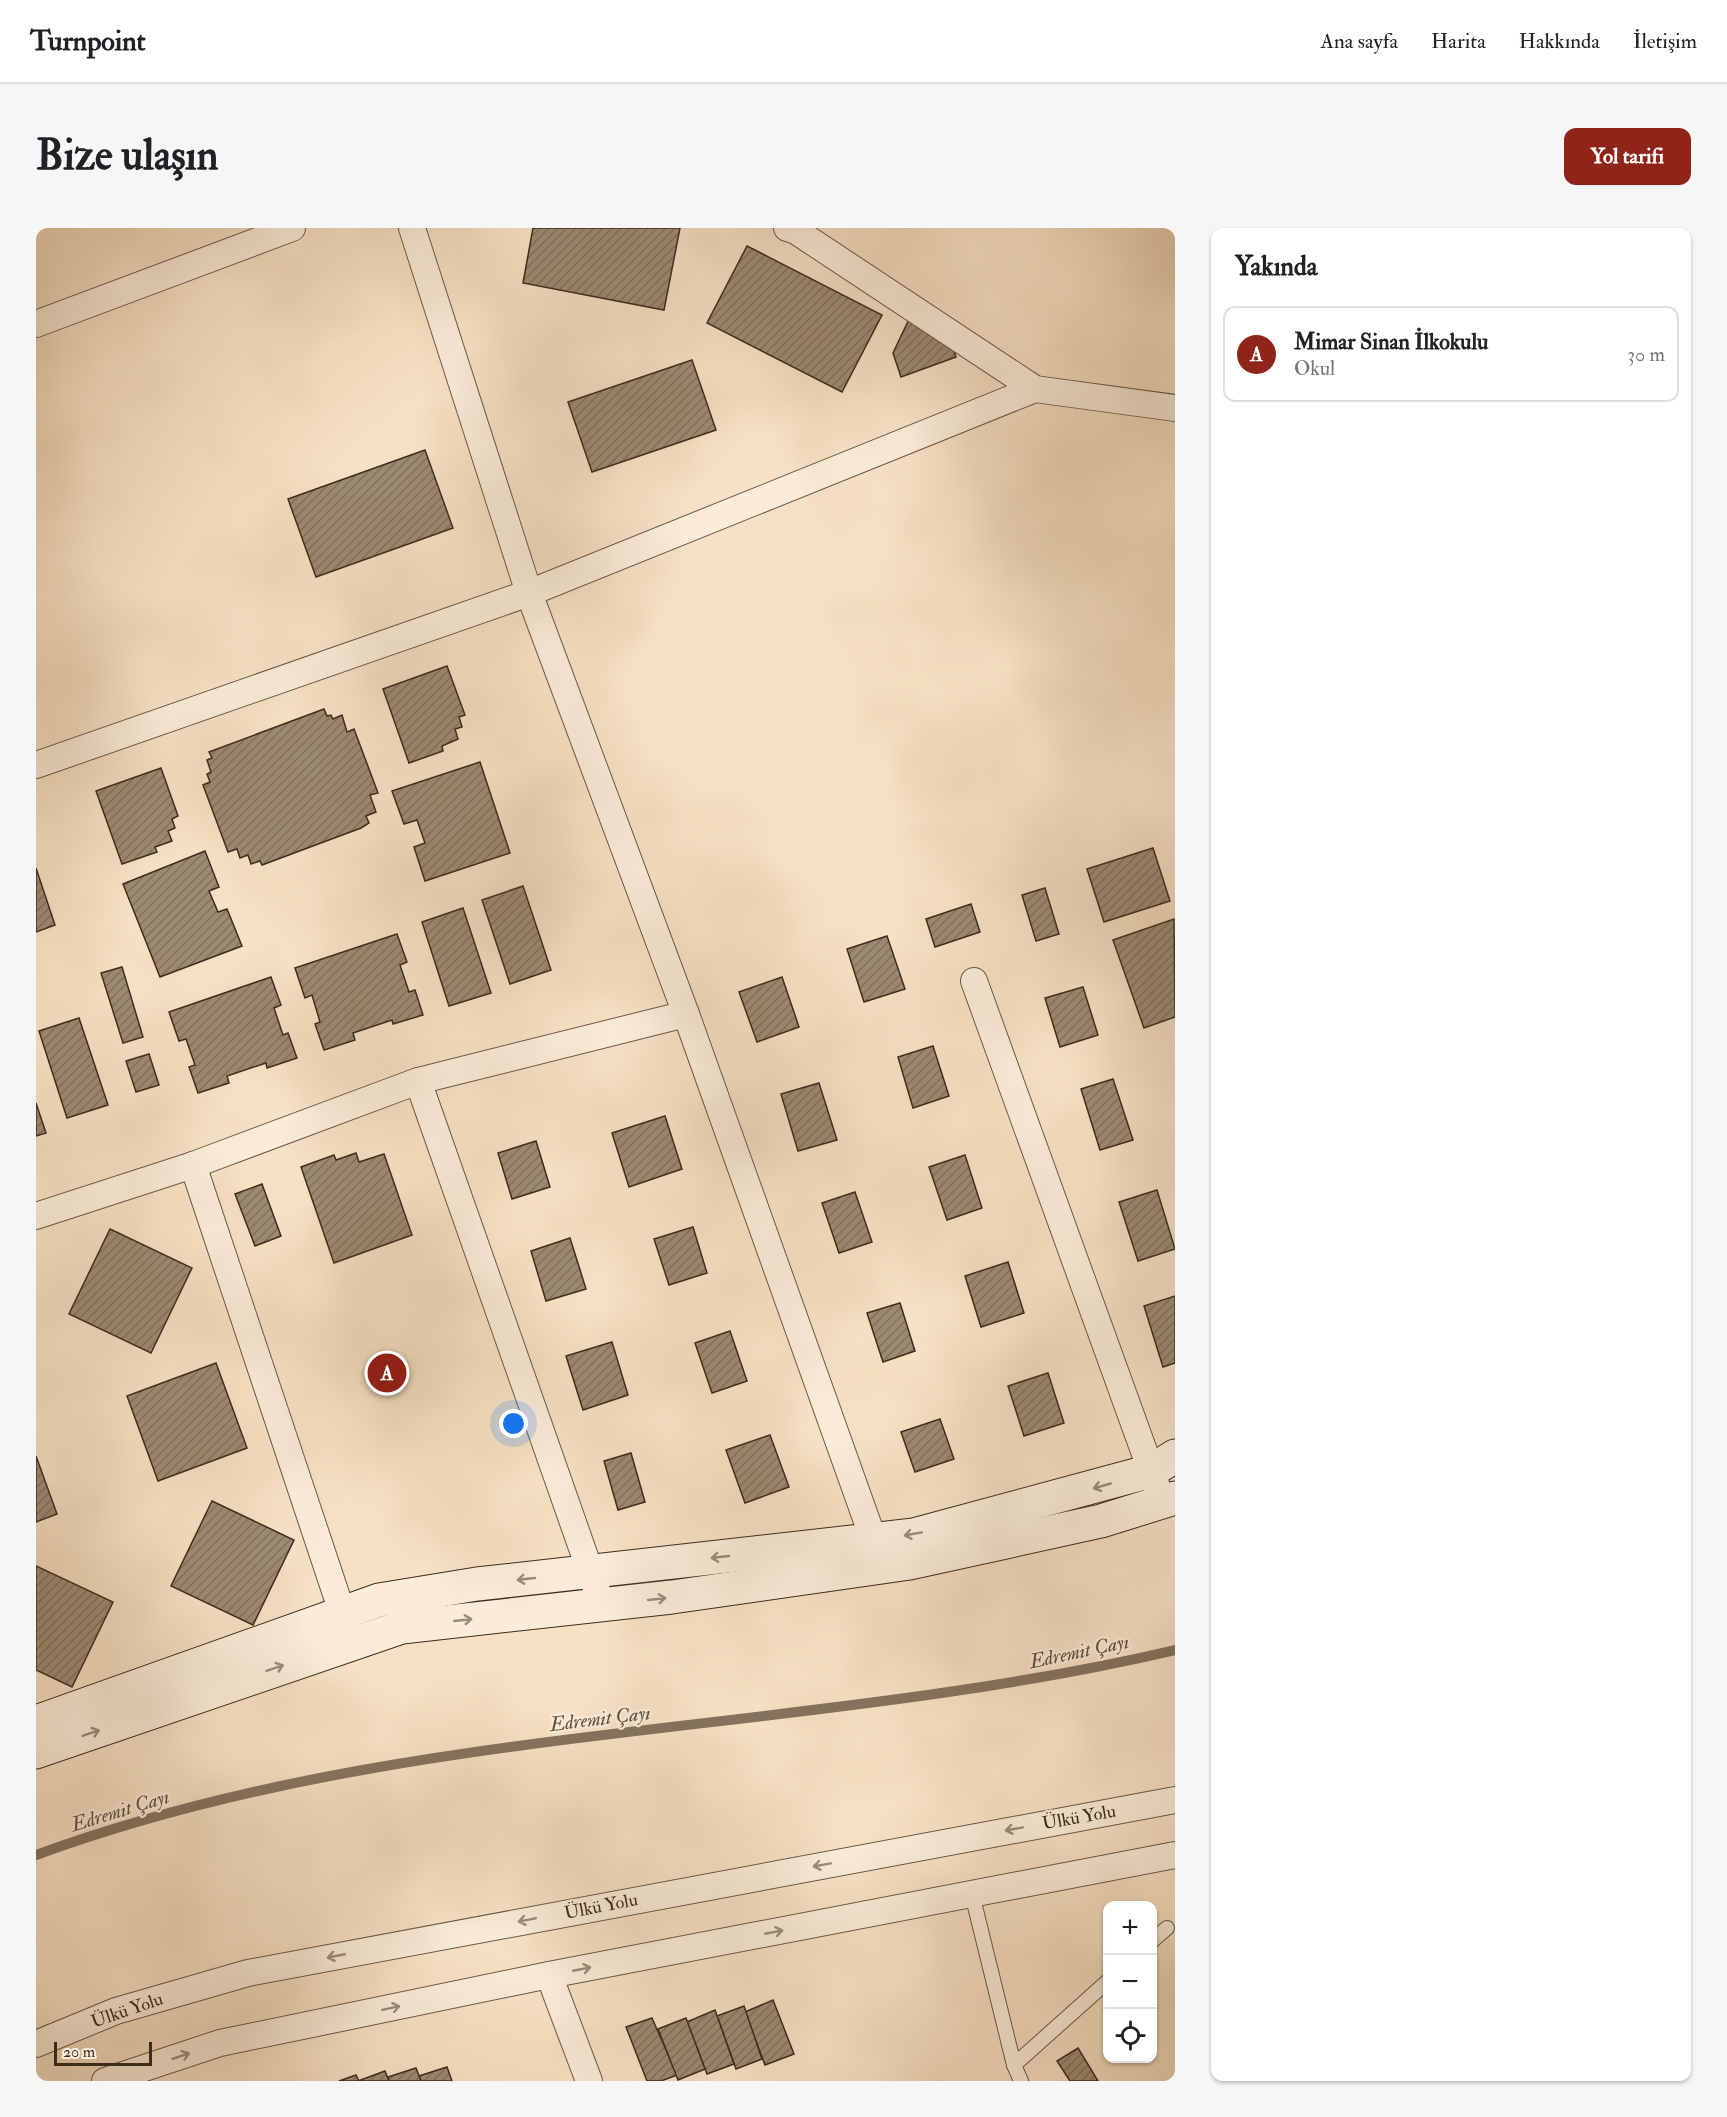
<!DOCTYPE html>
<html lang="tr">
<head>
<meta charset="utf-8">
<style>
  :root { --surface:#fff; --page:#f6f6f6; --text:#202124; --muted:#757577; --line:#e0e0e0; --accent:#8f2418 }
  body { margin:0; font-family:"IM FELL Double Pica",serif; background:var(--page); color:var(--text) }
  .controls { position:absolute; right:18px; bottom:18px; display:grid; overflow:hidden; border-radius:12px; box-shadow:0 2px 4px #0004 }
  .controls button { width:54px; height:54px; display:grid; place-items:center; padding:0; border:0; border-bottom:2px solid var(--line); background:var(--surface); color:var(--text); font:30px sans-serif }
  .scale { position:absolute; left:18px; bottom:15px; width:98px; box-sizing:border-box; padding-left:6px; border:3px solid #3b2c1c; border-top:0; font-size:16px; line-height:21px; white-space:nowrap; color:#3b2c1c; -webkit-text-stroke:4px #faecd9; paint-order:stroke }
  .you { position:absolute; left:478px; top:1196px; width:21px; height:21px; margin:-15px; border:4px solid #fff; border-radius:50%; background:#1a73e8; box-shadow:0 0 0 9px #1a73e833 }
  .badge { display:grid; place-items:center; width:39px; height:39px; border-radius:50%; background:var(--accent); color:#fff; font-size:20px; font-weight:700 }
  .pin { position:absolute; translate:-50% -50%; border:3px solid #fff; box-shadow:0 2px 6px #0006 }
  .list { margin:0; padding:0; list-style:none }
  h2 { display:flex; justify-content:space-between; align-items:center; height:78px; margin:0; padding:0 24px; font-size:26px }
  h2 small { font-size:20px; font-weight:400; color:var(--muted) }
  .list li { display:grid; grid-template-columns:39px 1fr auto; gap:18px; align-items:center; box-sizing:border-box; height:96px; margin:0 12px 12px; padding:0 12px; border:2px solid var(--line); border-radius:12px }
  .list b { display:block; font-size:22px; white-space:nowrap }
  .list p { margin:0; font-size:20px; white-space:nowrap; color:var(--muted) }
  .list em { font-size:20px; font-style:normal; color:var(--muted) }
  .icon { flex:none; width:33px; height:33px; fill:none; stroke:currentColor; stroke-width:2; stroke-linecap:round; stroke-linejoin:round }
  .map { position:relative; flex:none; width:1139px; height:1853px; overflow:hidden; border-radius:12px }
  header { display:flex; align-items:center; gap:36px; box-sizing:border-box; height:84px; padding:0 30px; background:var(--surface); border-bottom:2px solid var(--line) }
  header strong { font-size:28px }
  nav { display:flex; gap:33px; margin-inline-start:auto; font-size:21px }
  .intro { display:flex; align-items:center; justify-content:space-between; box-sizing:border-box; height:144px; padding:0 36px }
  h1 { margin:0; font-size:42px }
  .button { padding:15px 27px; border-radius:12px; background:var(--accent); color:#fff; font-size:21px; font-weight:700 }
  main { display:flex; gap:36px; padding:0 36px }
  aside { flex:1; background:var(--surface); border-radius:12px; box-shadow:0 2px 4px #0004 }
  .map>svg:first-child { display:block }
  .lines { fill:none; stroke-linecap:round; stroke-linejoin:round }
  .stream { stroke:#85735f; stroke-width:10 }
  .building { fill:url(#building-hatch); stroke:#3b2c1c; stroke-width:1.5 }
  .lane-casing { stroke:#6a5946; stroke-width:16 }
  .street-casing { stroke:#6a5946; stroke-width:28 }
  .secondary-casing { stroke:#3b2c1c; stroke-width:35 }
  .lane { stroke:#faecd9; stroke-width:14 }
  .street { stroke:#faecd9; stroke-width:26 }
  .secondary { stroke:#faecd9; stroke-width:33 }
  .oneway { stroke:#9a8c7a }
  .labels { text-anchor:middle; stroke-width:4.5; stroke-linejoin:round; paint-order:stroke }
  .street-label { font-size:18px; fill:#3b2c1c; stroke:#faecd9 }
  .water-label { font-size:20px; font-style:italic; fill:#60503d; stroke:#faecd9 }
</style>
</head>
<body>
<header>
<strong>Turnpoint</strong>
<nav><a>Ana sayfa</a><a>Harita</a><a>Hakkında</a><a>İletişim</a></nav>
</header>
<div class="intro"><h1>Bize ulaşın</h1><a class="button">Yol tarifi</a></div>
<main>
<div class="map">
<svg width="1139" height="1853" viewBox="0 0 1139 1853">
  <defs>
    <pattern id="building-hatch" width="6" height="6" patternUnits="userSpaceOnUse" patternTransform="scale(1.5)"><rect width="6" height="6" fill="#9d8a73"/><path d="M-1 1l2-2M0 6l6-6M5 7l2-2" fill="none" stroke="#81715e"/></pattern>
  </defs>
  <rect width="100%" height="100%" fill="#f7e1c4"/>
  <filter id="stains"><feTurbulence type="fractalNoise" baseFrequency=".00333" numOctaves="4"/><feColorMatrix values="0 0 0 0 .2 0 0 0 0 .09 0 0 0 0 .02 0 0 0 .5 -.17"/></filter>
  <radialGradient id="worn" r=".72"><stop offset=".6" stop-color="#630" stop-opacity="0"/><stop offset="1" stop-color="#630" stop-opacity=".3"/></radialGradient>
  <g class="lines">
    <path class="stream" d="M 0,1627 C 366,1493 762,1510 1139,1422"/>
  </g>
  <g class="building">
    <path d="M 497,0 L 644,0 L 628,82 L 487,55 Z"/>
    <path d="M 711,18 L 846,87 L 806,164 L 671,95 Z"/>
    <path d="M 875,87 L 912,106 L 920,129 L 865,149 L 857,125 Z"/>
    <path d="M 656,132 L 680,202 L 556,244 L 532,174 Z"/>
    <path d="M 389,222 L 417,300 L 280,349 L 252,271 Z"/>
    <path d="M 411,438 L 429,487 L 423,489 L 426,499 L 419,501 L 422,511 L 406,518 L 407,523 L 373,535 L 347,461 Z"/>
    <path d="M 288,481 L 291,488 L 295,487 L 297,491 L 306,487 L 311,504 L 318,501 L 342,565 L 334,567 L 340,584 L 330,588 L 333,595 L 325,600 L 226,637 L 224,633 L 215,636 L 212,627 L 204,630 L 201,621 L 192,624 L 167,557 L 174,554 L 171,546 L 175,544 L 171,532 L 176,530 L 173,524 Z"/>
    <path d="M 444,534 L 474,625 L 389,653 L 378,619 L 389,615 L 381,592 L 368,596 L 356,563 Z"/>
    <path d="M 125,540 L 142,588 L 136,591 L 139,600 L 132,603 L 136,613 L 119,619 L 121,624 L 86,636 L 60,563 Z"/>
    <path d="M 1117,620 L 1134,673 L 1068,694 L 1051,641 Z"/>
    <path d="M 169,623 L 183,659 L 173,663 L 182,684 L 191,681 L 206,718 L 124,749 L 87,656 Z"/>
    <path d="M 0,640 L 19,697 L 0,704 Z"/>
    <path d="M 487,658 L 515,742 L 474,756 L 446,672 Z"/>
    <path d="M 1009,660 L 1023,706 L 1000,713 L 986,667 Z"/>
    <path d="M 935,676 L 944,704 L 899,719 L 890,691 Z"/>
    <path d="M 427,680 L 455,765 L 413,778 L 386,694 Z"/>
    <path d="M 1138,691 L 1139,789 L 1108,800 L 1077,712 Z"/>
    <path d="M 361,706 L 371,734 L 364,737 L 373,764 L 379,762 L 387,787 L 357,796 L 356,792 L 317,805 L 319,812 L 288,822 L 279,796 L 284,794 L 276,767 L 269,770 L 259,740 Z"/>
    <path d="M 851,708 L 869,761 L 828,774 L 811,721 Z"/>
    <path d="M 86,739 L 107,809 L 87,815 L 65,745 Z"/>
    <path d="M 235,749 L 245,777 L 238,780 L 247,807 L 252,805 L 261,830 L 231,840 L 230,835 L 191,848 L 193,855 L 162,865 L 153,839 L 159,837 L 150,811 L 143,813 L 133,784 Z"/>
    <path d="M 746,749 L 763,799 L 721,814 L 703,764 Z"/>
    <path d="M 1047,759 L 1062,807 L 1024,819 L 1009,770 Z"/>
    <path d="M 43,790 L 72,877 L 31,890 L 3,803 Z"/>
    <path d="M 897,818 L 913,868 L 877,880 L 862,829 Z"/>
    <path d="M 113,826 L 123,857 L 100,864 L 90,833 Z"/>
    <path d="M 1077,851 L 1097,912 L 1064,922 L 1045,861 Z"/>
    <path d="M 783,855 L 801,912 L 762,923 L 745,866 Z"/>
    <path d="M 0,875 L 10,905 L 0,908 Z"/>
    <path d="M 629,888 L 646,941 L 593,959 L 576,905 Z"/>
    <path d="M 500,913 L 514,959 L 476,971 L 462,925 Z"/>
    <path d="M 320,925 L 323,934 L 348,926 L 376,1007 L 298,1035 L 265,939 L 298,927 L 300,932 Z"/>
    <path d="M 929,927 L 946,980 L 911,992 L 893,939 Z"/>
    <path d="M 226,956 L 245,1008 L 219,1018 L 199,966 Z"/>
    <path d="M 1121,962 L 1139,1021 L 1102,1033 L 1083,974 Z"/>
    <path d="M 819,964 L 836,1014 L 803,1025 L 786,975 Z"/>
    <path d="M 657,999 L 671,1045 L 633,1057 L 618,1011 Z"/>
    <path d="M 74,1001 L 156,1040 L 115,1125 L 33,1086 Z"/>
    <path d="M 534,1010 L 550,1061 L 510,1073 L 495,1023 Z"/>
    <path d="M 972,1034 L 988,1085 L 945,1099 L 929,1048 Z"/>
    <path d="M 1139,1068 L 1139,1135 L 1127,1139 L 1108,1078 Z"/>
    <path d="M 864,1075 L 879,1123 L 847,1134 L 831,1085 Z"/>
    <path d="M 694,1103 L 711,1153 L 676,1165 L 659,1115 Z"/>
    <path d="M 576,1114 L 592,1167 L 547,1182 L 530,1128 Z"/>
    <path d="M 180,1135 L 211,1220 L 122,1253 L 91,1168 Z"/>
    <path d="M 1012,1145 L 1028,1195 L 988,1208 L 972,1158 Z"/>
    <path d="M 904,1191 L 918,1231 L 879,1244 L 865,1204 Z"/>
    <path d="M 734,1207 L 753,1259 L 709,1275 L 690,1222 Z"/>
    <path d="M 595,1225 L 609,1274 L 582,1282 L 568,1233 Z"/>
    <path d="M 0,1228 L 21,1286 L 0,1294 Z"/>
    <path d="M 176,1273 L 258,1312 L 217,1397 L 135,1358 Z"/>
    <path d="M 0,1338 L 77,1374 L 36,1459 L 0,1442 Z"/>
    <path d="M 737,1772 L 758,1826 L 729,1837 L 709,1784 Z"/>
    <path d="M 708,1778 L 726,1831 L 700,1841 L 681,1788 Z"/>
    <path d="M 679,1782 L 698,1836 L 671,1846 L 651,1794 Z"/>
    <path d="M 616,1790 L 641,1847 L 625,1853 L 611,1853 L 590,1799 Z"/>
    <path d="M 650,1790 L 669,1841 L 642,1852 L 622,1801 Z"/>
    <path d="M 1042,1820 L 1062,1853 L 1034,1853 L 1021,1833 Z"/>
    <path d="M 411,1839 L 416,1853 L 385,1853 L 383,1848 Z"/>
    <path d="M 380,1840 L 385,1853 L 353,1853 L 352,1849 Z"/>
    <path d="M 349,1843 L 353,1853 L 322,1853 Z"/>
    <path d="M 320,1847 L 323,1853 L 303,1853 Z"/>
  </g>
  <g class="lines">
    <defs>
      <g id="lane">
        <path d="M 936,1666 L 978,1837 L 985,1853"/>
        <path d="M 1116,1713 L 1131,1700"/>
        <path d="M 978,1837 L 1072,1753"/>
      </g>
      <g id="street">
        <path d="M 751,0 L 760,3 L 999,161 L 1139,180"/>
        <path d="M 0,96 L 256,0"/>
        <path d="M 0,537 L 493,365 L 999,161"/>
        <path d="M 938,753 L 1121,1259"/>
        <path d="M 650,786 L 843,1327"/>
        <path d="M 382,853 L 566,1377"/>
        <path d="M 157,937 L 312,1402"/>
        <path d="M 0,988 L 157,937 L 382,853 L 650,786 L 493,365 L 376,0"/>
        <path d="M 513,1747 L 553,1853"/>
        <path d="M 0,1816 L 80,1783 L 212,1745 L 1139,1572"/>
        <path d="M 69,1853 L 184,1815 L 513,1747 L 1139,1627"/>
      </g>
      <g id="secondary">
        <path d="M 0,1494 L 343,1372 L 441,1356 L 878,1307 L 1115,1243 L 1139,1228"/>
        <path d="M 0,1524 L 366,1399 L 636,1369 L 874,1335 L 1065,1293 L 1139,1270"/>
      </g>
    </defs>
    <use href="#lane" class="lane-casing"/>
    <use href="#street" class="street-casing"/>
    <use href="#secondary" class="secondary-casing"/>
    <use href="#lane" class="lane"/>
    <use href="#street" class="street"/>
    <use href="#secondary" class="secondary"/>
  </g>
  <defs><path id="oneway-shaft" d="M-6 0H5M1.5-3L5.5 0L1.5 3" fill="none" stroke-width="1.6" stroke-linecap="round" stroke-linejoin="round" transform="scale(1.5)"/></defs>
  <g class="oneway">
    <use href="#oneway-shaft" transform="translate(1066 1258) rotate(164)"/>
    <use href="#oneway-shaft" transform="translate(877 1306) rotate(170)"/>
    <use href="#oneway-shaft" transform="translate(684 1329) rotate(174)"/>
    <use href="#oneway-shaft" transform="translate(490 1351) rotate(174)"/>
    <use href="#oneway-shaft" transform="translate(621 1371) rotate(-6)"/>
    <use href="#oneway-shaft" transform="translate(427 1392) rotate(-6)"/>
    <use href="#oneway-shaft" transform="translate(239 1440) rotate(-19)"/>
    <use href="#oneway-shaft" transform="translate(55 1505) rotate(-19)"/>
    <use href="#oneway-shaft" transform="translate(978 1601) rotate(170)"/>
    <use href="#oneway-shaft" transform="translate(786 1637) rotate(170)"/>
    <use href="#oneway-shaft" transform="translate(491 1692) rotate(169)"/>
    <use href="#oneway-shaft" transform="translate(738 1704) rotate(-11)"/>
    <use href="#oneway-shaft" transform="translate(300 1728) rotate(169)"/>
    <use href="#oneway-shaft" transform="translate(546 1741) rotate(-11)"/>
    <use href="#oneway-shaft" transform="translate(355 1780) rotate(-12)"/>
    <use href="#oneway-shaft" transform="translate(145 1828) rotate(-18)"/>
  </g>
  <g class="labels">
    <g class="street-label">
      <text transform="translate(1043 1589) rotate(-10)" y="6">Ülkü Yolu</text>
      <text transform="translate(565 1678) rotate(-11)" y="6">Ülkü Yolu</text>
      <text transform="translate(91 1782) rotate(-19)" y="6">Ülkü Yolu</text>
    </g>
    <g class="water-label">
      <text transform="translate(1043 1423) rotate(-12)" y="7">Edremit Çayı</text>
      <text transform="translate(564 1490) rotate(-7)" y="7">Edremit Çayı</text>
      <text transform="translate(84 1582) rotate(-17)" y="7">Edremit Çayı</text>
    </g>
  </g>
  <rect width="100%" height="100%" filter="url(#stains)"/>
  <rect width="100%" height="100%" fill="url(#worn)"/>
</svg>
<div class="controls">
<button>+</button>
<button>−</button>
<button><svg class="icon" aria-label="locate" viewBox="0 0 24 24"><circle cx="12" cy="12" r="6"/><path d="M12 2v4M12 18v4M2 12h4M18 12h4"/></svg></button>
</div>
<div class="scale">20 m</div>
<div class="you"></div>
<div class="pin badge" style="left:351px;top:1145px">A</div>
</div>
<aside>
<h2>Yakında<small></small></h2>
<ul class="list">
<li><span class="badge">A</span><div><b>Mimar Sinan İlkokulu</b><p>Okul</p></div><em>30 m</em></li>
</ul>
</aside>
</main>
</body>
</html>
